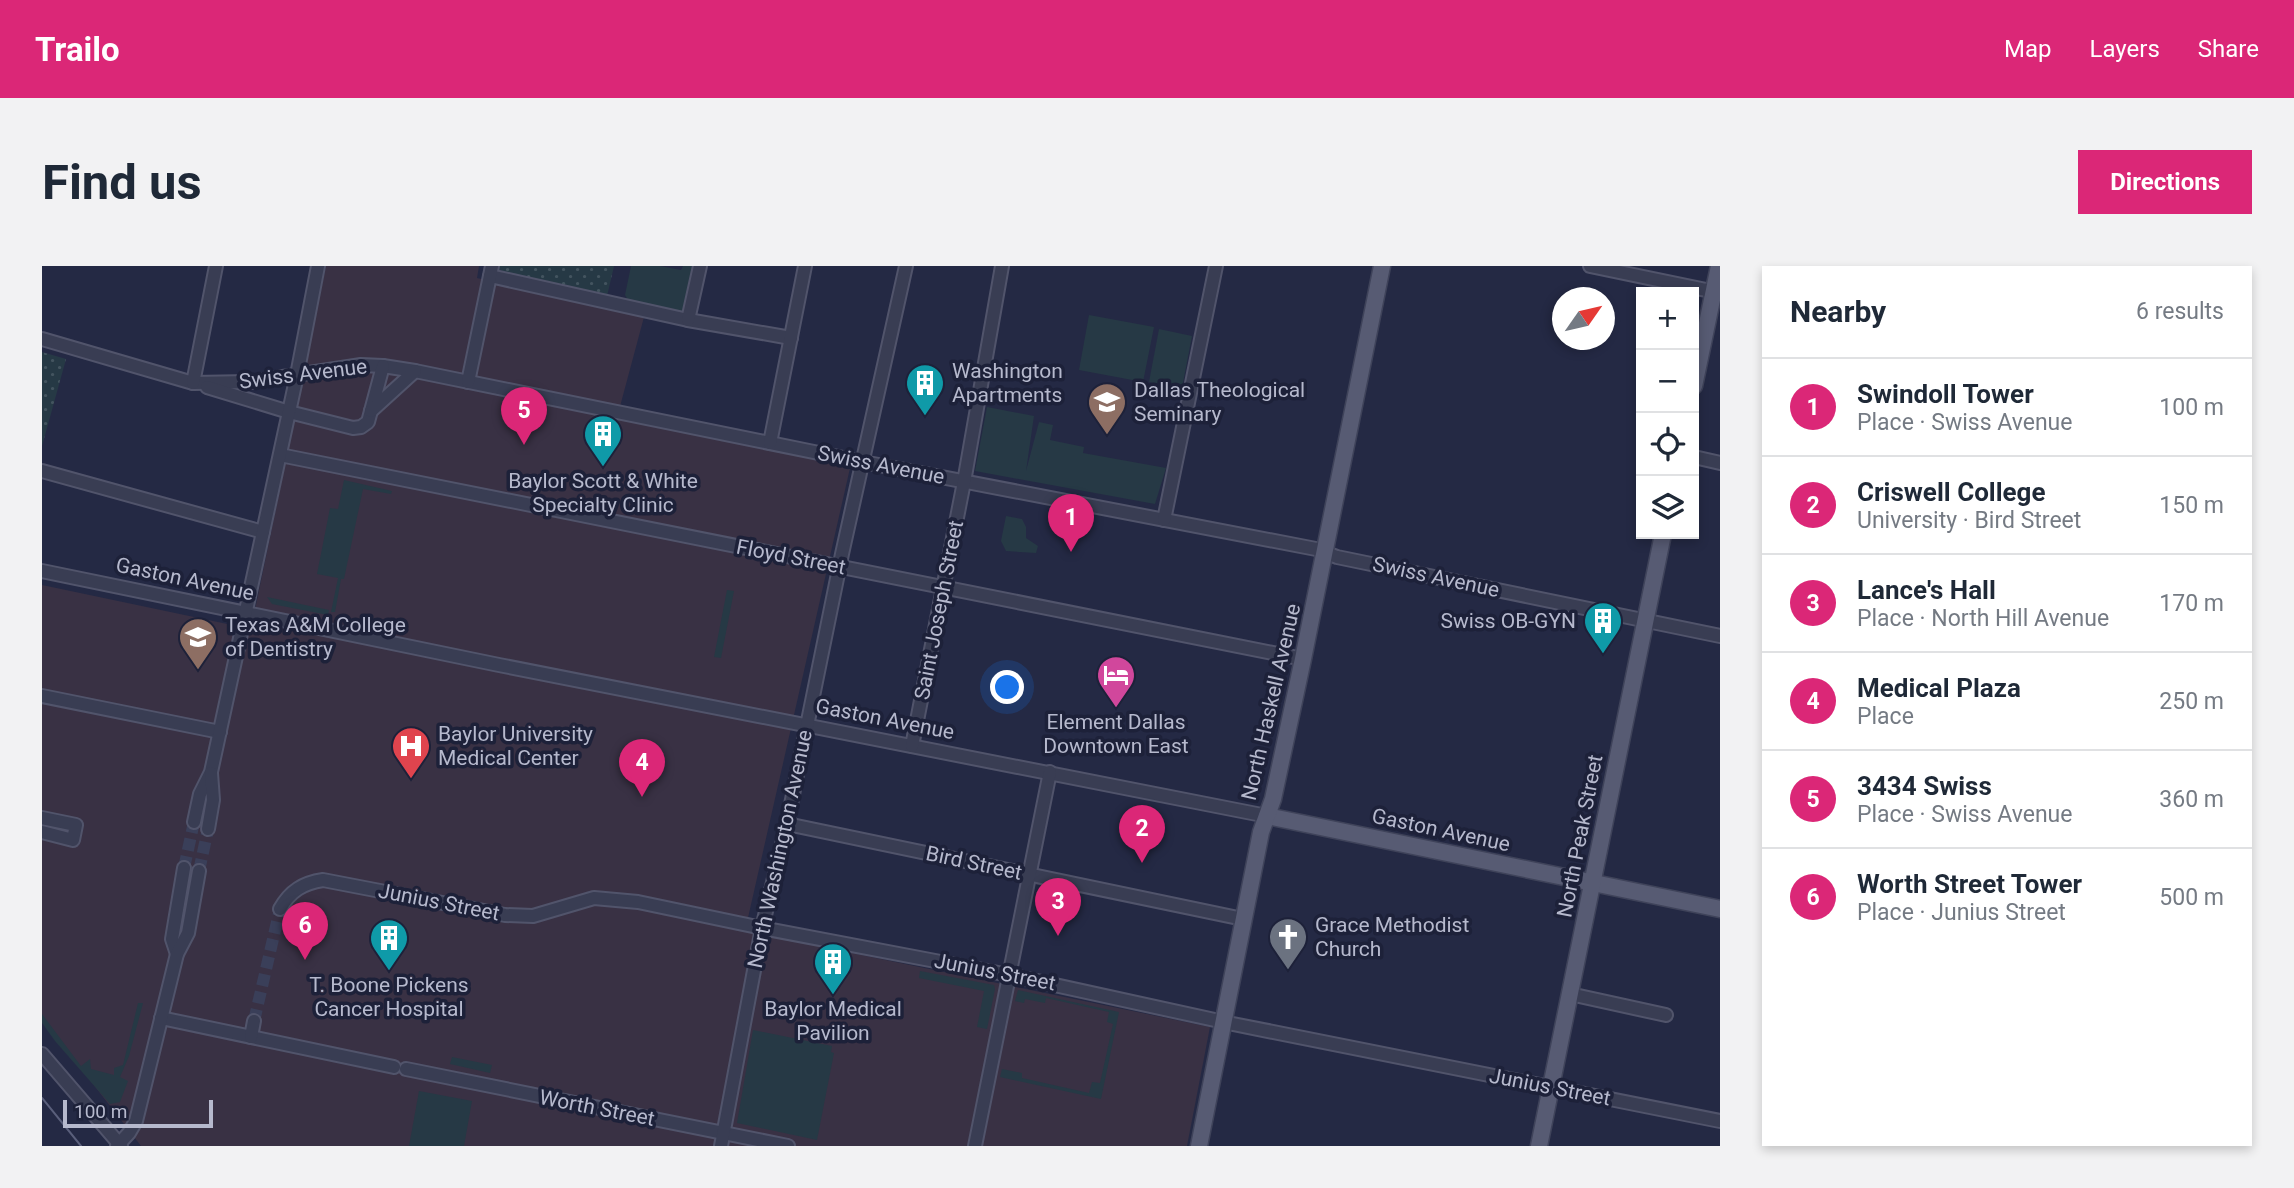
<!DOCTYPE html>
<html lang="en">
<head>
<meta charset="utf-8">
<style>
  :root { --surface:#fff; --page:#f2f2f3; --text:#1f2937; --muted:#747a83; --line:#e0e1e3; --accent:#db2777 }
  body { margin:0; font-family:Roboto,sans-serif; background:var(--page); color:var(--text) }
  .controls { position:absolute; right:21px; top:21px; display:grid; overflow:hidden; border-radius:0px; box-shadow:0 4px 10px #0003 }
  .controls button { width:63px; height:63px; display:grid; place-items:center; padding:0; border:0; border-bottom:2px solid var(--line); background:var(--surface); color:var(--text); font:35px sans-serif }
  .compass { position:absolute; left:1510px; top:21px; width:63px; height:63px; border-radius:50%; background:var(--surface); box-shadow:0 4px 10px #0003; rotate:56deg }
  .scale { position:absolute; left:21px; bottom:18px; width:150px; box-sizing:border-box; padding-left:7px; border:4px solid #b6b9cd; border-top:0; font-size:19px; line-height:24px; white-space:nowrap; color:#b6b9cd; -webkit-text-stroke:5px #1d2139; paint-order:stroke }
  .you { position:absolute; left:966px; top:422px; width:24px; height:24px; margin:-18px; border:5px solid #fff; border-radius:50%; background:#1a73e8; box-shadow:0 0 0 10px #1a73e833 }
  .badge { display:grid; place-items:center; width:46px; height:46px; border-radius:50%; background:var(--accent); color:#fff; font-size:23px; font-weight:700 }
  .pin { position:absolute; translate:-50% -58px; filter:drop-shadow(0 2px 4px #0008) }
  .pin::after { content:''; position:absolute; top:37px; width:24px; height:21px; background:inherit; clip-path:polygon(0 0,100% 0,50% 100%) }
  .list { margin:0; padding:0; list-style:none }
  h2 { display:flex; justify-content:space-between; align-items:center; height:91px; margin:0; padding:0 28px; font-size:30px }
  h2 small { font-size:23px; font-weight:400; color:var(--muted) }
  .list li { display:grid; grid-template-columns:46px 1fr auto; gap:21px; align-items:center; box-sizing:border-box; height:98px; padding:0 28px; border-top:2px solid var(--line) }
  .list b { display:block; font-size:26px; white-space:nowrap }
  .list p { margin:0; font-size:23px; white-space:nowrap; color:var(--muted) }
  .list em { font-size:23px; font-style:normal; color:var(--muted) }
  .icon { flex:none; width:38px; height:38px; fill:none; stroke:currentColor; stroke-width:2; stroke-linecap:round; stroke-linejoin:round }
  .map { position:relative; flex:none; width:1678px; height:880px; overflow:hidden; border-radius:0px }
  header { display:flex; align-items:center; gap:42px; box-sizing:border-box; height:98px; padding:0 35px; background:var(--accent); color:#fff }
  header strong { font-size:33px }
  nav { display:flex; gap:38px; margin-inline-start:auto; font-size:24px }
  .intro { display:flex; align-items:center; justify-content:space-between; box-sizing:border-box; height:168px; padding:0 42px }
  h1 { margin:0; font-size:49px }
  .button { padding:18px 32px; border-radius:0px; background:var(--accent); color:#fff; font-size:24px; font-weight:700 }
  main { display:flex; gap:42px; padding:0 42px }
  aside { flex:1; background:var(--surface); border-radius:0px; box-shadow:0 4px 10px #0003 }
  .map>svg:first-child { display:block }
  .medical { fill:#393144 }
  .grass { fill:#263945 }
  .park { fill:url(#park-dots) }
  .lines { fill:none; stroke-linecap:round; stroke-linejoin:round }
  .minor-tunnel { stroke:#3a3f59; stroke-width:12; stroke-dasharray:12 6; stroke-linecap:butt }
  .minor-casing { stroke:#51546b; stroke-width:16 }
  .major-casing { stroke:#3f435a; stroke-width:19 }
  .minor { stroke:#393d53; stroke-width:12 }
  .major { stroke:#575b73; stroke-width:16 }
  .tram { stroke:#5a5f7b; stroke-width:2 }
  .labels { text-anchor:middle; stroke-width:7; stroke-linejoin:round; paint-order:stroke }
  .poi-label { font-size:21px; fill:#b6b9cd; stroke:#1d2139; text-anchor:start }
  .street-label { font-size:21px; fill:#b6b9cd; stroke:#1d2139 }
</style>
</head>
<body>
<header>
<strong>Trailo</strong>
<nav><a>Map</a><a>Layers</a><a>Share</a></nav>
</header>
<div class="intro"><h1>Find us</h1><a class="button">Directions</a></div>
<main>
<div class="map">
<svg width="1678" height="880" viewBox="0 0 1678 880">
  <defs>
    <pattern id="park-dots" width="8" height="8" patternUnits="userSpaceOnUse" patternTransform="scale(1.75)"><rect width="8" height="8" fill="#263945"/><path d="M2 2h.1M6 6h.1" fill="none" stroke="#43545f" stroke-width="1.8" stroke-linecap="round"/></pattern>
  </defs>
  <rect width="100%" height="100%" fill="#242944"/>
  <path class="medical" d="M 284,0 L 437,0 L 435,12 L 602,51 L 576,148 L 808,202 L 703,665 L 1168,761 L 1145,880 L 99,880 L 0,752 L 0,319 L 209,363 Z"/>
  <g class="grass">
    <path d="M 589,0 L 618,0 L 639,4 L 641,0 L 654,0 L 644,49 L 587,36 L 583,29 Z"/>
    <path d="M 1047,49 L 1112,61 L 1101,116 L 1037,104 Z"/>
    <path d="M 1117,63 L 1150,70 L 1140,122 L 1107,116 Z"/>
    <path d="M 945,141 L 992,150 L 984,205 L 997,156 L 1011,159 L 1008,174 L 1042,181 L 1041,187 L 1124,202 L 1113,238 L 933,205 Z"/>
    <path d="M 302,214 L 350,225 L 349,228 L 321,223 L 302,313 L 299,313 L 293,346 L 289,346 L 296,312 L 275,308 L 288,242 L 296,243 Z"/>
    <path d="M 964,250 L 980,253 L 984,261 L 984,272 L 996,280 L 994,287 L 964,285 L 959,275 Z"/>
    <path d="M 685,324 L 692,325 L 679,392 L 672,391 Z"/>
    <path d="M 225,331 L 287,344 L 286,349 L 230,338 Z"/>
    <path d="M 878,705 L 952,719 L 953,723 L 945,763 L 935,761 L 942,725 L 877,712 Z"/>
    <path d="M 976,724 L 1077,746 L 1059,833 L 958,811 L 960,803 L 980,807 L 980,812 L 1047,827 L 1050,816 L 1058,817 L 1071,758 L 1065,756 L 1067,746 L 1004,732 L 1003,737 L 983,733 L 982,737 L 973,735 Z"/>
    <path d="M 96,737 L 101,737 L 87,790 L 78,811 L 86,815 L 78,836 L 68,838 L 13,775 L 0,757 L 0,748 L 39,800 L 48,793 L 49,803 L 72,809 L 72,802 L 81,799 Z"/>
    <path d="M 711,764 L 790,780 L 789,786 L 792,787 L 775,874 L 695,857 Z"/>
    <path d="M 410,791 L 450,799 L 448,807 L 408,798 Z"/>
    <path d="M 377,825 L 430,835 L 422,880 L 367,880 Z"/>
  </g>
  <g class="park">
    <path d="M 458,0 L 572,0 L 565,30 L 457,4 Z"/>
    <path d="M 0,86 L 24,93 L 0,180 Z"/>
  </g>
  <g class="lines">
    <g class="minor-tunnel">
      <path d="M 142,602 L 152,556"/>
      <path d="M 157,605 L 166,563"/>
      <path d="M 212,755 L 238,643"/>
    </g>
    <defs>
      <g id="minor">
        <path d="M 1548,0 L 1678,27"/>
        <path d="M 448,10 L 646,54 L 749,72"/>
        <path d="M 646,54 L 658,0"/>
        <path d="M 0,73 L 151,117 L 208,116 L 319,99 L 341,100 L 373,105 L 821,196 L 1274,283 L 1295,291 L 1678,370"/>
        <path d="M 426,116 L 450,0"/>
        <path d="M 151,117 L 174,0"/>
        <path d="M 165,121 L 247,146 L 311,162 L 319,161 L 326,156 L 341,100"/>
        <path d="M 329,145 L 373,105"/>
        <path d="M 728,177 L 763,0"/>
        <path d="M 238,189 L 1261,393"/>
        <path d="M 1652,191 L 1678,197"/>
        <path d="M 0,205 L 221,266"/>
        <path d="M 1122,254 L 1174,0"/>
        <path d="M 0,305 L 457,399 L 1225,550"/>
        <path d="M 0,430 L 178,466"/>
        <path d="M 870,480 L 922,216 L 960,0"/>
        <path d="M 0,552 L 34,559 L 31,574 L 0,566"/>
        <path d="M 152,556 L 158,528 L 169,506 L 255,109 L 276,0"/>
        <path d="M 745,558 L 1201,653"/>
        <path d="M 166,563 L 171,534 L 169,507"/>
        <path d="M 238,643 C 248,625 261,617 281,614 L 463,649 L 491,650 L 552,632 L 596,636 L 720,662 L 967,709 L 1191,758 L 1678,855"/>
        <path d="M 135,688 L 130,673 L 142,602"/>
        <path d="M 1528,728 L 1624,749"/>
        <path d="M 119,752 L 352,801"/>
        <path d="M 209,771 L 212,755"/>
        <path d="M 0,788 L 79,880"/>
        <path d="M 364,803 L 746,880"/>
        <path d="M 75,880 L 87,867 L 94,855 L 135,688 L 146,667 L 157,605"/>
        <path d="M 679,880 L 720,662 L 745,558 L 800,288 L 864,0"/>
        <path d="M 933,880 L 1008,506"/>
      </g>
      <g id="major">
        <path d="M 1652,120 L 1677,0"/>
        <path d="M 1225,550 L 1678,643"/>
        <path d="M 1157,880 L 1219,566 L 1231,533 L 1261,393 L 1340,0"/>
        <path d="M 1497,880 L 1621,268"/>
      </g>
    </defs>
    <use href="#minor" class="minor-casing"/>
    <use href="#major" class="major-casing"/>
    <use href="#minor" class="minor"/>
    <use href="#major" class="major"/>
    <path class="tram" d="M 0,832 L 39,880"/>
  </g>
  <defs>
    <symbol id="building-pin" viewBox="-11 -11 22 30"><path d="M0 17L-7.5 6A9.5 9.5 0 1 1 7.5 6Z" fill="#0f9aa8" stroke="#1d2139"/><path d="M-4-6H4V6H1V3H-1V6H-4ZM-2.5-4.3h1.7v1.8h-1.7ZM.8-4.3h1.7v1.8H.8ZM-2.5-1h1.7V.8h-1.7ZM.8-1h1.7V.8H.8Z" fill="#fff"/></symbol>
    <symbol id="university-pin" viewBox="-11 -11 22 30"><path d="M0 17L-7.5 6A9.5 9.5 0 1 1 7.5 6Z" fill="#8d6e63" stroke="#1d2139"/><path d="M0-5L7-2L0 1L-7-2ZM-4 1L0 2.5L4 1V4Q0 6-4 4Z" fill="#fff"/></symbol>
    <symbol id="hotel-pin" viewBox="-11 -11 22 30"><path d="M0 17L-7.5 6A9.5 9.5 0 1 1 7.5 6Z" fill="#d1479c" stroke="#1d2139"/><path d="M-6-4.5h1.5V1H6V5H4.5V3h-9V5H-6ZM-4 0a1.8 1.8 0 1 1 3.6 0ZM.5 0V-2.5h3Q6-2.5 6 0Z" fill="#fff"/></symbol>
    <symbol id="hospital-pin" viewBox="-11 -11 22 30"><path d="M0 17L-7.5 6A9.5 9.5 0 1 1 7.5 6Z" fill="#e0444e" stroke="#1d2139"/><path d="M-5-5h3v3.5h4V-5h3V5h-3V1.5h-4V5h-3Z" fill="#fff"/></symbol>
    <symbol id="church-pin" viewBox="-11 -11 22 30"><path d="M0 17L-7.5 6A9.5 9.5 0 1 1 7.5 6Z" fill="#6b7280" stroke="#1d2139"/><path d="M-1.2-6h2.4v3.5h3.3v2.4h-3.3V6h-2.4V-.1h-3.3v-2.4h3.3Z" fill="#fff"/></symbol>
  </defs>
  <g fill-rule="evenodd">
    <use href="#building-pin" x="861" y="95" width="44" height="60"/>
    <use href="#university-pin" x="1043" y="114" width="44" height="60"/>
    <use href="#building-pin" x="539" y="146" width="44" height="60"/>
    <use href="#building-pin" x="1539" y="333" width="44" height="60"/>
    <use href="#university-pin" x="134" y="349" width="44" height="60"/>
    <use href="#hotel-pin" x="1052" y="387" width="44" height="60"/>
    <use href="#hospital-pin" x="347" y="458" width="44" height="60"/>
    <use href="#church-pin" x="1224" y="649" width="44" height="60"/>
    <use href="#building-pin" x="325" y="650" width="44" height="60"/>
    <use href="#building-pin" x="769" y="674" width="44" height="60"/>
  </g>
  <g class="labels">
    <g class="poi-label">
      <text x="910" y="112">Washington<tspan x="910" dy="24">Apartments</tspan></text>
      <text x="1092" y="131">Dallas Theological<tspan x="1092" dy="24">Seminary</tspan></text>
      <text x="561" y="222" text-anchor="middle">Baylor Scott &amp; White<tspan x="561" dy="24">Specialty Clinic</tspan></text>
      <text x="1534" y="362" text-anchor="end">Swiss OB-GYN</text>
      <text x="183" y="366">Texas A&amp;M College<tspan x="183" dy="24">of Dentistry</tspan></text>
      <text x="1074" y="463" text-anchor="middle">Element Dallas<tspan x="1074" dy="24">Downtown East</tspan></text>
      <text x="396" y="475">Baylor University<tspan x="396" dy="24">Medical Center</tspan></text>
      <text x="1273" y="666">Grace Methodist<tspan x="1273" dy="24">Church</tspan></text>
      <text x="347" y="726" text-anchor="middle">T. Boone Pickens<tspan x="347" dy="24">Cancer Hospital</tspan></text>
      <text x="791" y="750" text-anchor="middle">Baylor Medical<tspan x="791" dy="24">Pavilion</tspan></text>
    </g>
    <g class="street-label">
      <text transform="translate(261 108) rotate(-7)" y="7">Swiss Avenue</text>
      <text transform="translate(839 199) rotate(11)" y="7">Swiss Avenue</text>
      <text transform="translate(749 291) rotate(11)" y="7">Floyd Street</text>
      <text transform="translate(1394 311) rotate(12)" y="7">Swiss Avenue</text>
      <text transform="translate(143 313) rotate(12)" y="7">Gaston Avenue</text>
      <text transform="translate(897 344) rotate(-79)" y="7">Saint Joseph Street</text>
      <text transform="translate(1229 436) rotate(-77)" y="7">North Haskell Avenue</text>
      <text transform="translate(843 453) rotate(11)" y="7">Gaston Avenue</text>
      <text transform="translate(1399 564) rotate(12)" y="7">Gaston Avenue</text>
      <text transform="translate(1538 570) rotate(-79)" y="7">North Peak Street</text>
      <text transform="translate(738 583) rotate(-78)" y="7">North Washington Avenue</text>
      <text transform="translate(932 597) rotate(12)" y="7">Bird Street</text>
      <text transform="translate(397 636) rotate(11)" y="7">Junius Street</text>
      <text transform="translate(953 706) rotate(11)" y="7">Junius Street</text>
      <text transform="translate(1508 821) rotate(11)" y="7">Junius Street</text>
      <text transform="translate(555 842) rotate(11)" y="7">Worth Street</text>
    </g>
  </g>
</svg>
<div class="controls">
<button>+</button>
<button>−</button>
<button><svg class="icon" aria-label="locate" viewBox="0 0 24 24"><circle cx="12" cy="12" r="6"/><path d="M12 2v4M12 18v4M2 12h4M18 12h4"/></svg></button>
<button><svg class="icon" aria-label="layers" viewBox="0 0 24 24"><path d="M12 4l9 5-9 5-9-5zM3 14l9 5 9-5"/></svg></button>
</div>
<svg class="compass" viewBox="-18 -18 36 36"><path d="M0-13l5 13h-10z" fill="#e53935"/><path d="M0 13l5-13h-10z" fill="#747a83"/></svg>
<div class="scale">100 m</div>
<div class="you"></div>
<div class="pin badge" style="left:1029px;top:286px">1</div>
<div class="pin badge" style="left:1100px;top:597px">2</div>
<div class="pin badge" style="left:1016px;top:670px">3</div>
<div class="pin badge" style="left:600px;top:531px">4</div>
<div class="pin badge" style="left:482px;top:179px">5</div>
<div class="pin badge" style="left:263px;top:694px">6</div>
</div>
<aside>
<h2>Nearby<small>6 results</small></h2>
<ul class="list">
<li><span class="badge">1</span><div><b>Swindoll Tower</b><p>Place · Swiss Avenue</p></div><em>100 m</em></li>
<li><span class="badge">2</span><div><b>Criswell College</b><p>University · Bird Street</p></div><em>150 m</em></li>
<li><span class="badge">3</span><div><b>Lance's Hall</b><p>Place · North Hill Avenue</p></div><em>170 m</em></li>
<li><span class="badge">4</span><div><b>Medical Plaza</b><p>Place</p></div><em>250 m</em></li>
<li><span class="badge">5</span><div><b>3434 Swiss</b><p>Place · Swiss Avenue</p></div><em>360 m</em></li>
<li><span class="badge">6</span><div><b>Worth Street Tower</b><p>Place · Junius Street</p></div><em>500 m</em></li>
</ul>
</aside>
</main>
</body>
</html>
